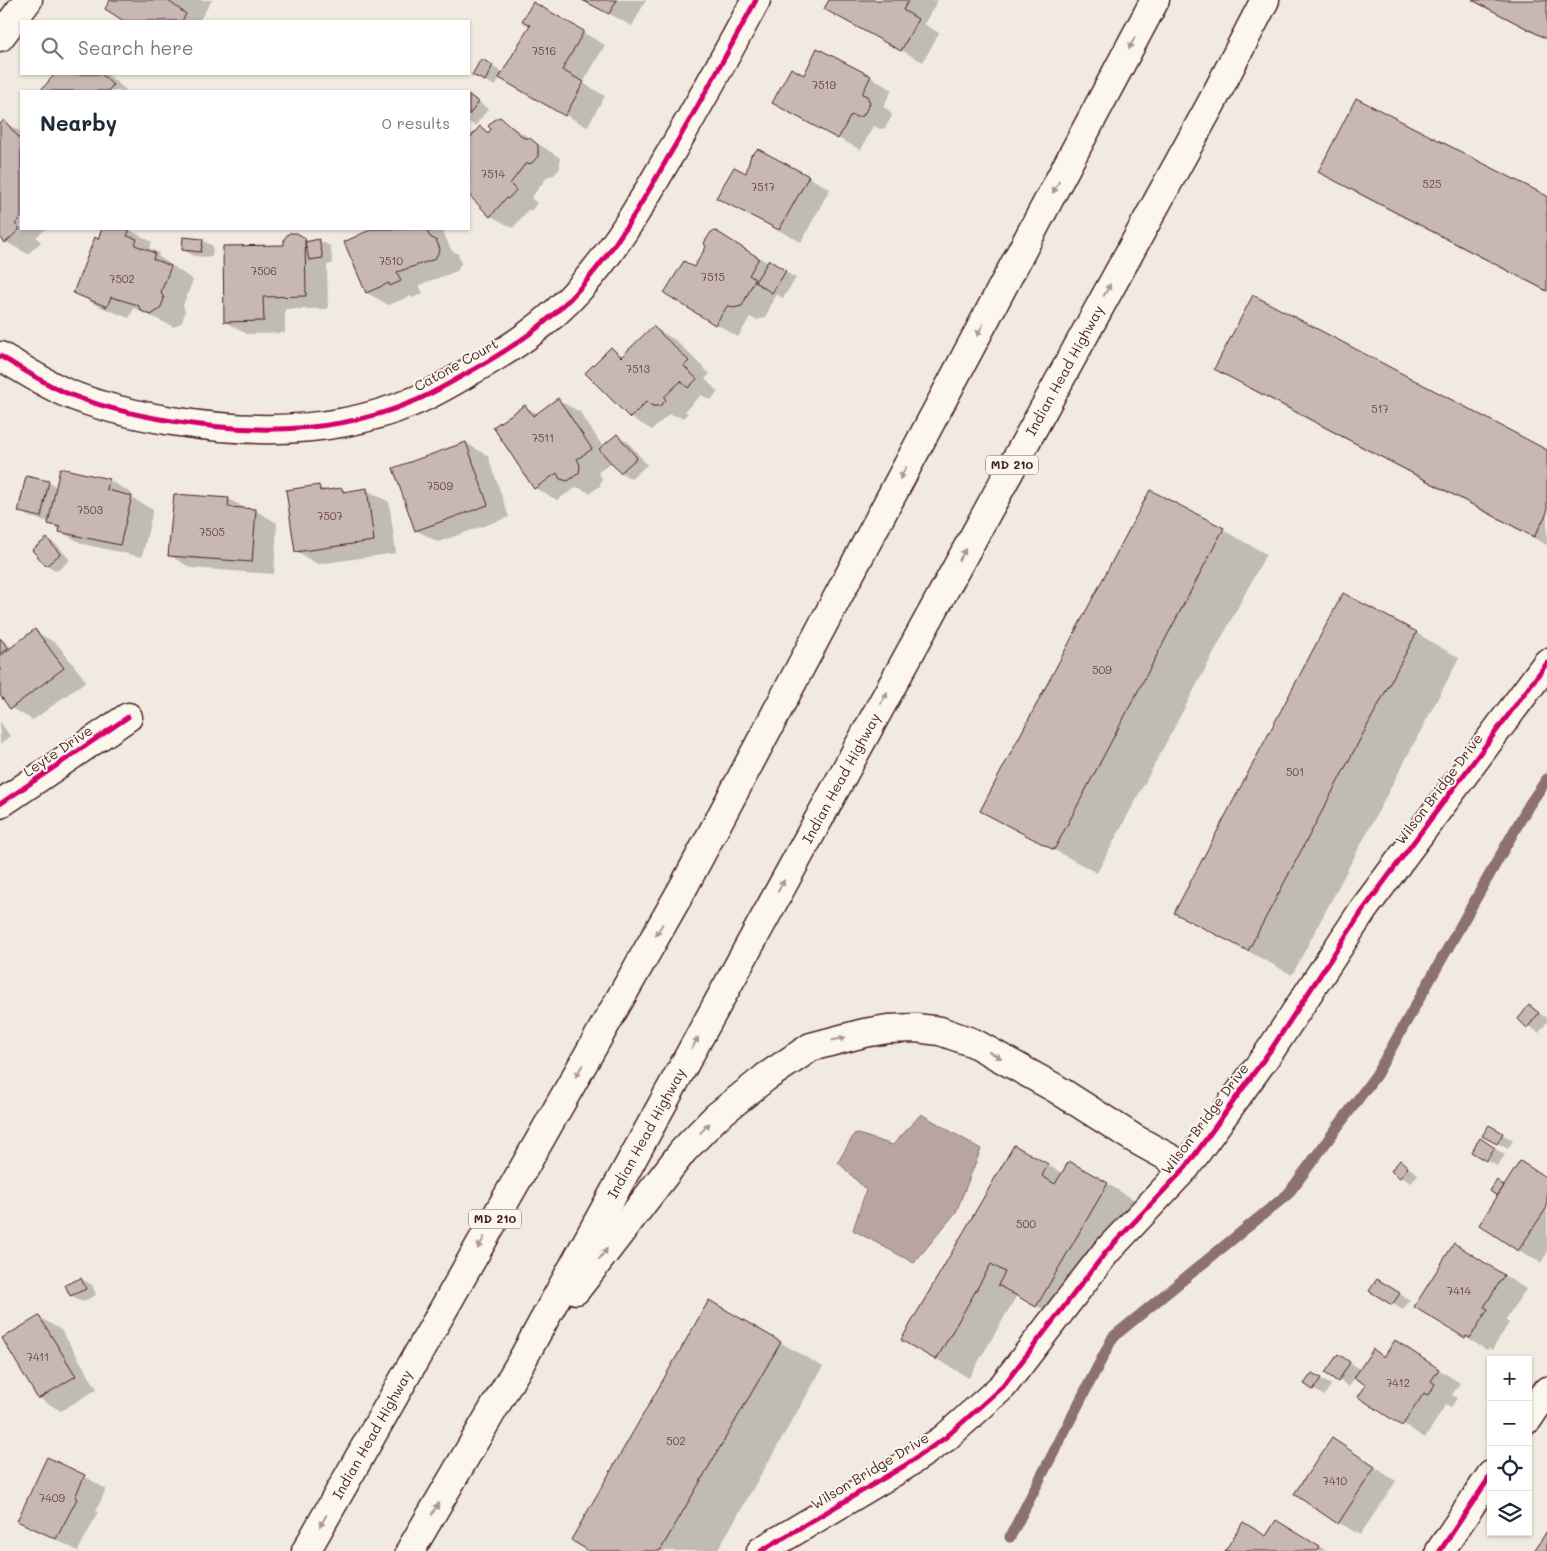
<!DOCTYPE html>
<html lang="en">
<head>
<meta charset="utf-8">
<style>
  :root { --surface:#fff; --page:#f2f2f3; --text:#1f2937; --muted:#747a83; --line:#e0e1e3 }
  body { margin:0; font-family:Mali,sans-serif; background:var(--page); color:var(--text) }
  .controls { position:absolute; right:15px; bottom:15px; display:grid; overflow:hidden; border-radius:0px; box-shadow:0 1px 4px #0004 }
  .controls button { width:45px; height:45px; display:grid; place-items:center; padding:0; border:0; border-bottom:1px solid var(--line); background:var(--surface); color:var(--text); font:25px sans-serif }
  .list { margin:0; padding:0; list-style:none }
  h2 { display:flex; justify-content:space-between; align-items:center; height:65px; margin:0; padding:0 20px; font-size:21px }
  h2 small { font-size:16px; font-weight:400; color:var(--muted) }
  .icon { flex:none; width:28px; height:28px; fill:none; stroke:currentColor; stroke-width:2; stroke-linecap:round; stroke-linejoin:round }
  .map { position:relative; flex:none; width:1547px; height:1551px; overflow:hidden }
  .search { position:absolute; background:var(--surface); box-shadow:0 1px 4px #0004; left:20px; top:20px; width:450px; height:55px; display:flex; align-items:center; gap:12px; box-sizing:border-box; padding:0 18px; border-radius:0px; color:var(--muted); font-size:19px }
  .panel { position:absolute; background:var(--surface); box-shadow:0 1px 4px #0004; left:20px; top:90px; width:450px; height:140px; border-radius:0px }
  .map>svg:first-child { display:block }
  .water { fill:#b8a4a2; stroke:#8c6f72 }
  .shadow { fill:#0003 }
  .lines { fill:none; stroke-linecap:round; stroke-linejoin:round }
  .stream { stroke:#8c6f72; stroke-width:11 }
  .building { fill:#c8b8b3; stroke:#4a1f2b }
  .minor-casing { stroke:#4a1f2b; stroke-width:31 }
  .trunk-casing { stroke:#4a1f2b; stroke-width:31 }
  .minor { stroke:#fbf7ec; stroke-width:28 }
  .trunk { stroke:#fbf7ec; stroke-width:28 }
  .cycleway-casing { stroke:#fbf7ec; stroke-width:8 }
  .cycleway { stroke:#d6006c; stroke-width:5 }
  .oneway { fill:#ab9695 }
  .labels { text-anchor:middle; stroke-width:4; stroke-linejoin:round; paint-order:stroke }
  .number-label { font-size:11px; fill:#6a454d }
  .shield { fill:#fbf7ec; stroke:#7f6065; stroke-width:1 }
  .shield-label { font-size:12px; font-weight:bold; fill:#4a1f2b }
  .street-label { font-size:14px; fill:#4a1f2b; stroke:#fbf7ec }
</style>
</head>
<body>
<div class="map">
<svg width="1547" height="1551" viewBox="0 0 1547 1551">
  <rect width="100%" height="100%" fill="#f0eae0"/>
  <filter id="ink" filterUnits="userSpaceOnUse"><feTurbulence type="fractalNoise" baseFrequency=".02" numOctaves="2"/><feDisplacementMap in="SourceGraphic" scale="10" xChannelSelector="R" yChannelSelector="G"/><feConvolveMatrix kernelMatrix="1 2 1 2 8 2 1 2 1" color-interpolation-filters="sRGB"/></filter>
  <g filter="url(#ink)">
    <path class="water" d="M 921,1114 L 981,1149 L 956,1212 L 914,1263 L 853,1230 L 866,1190 L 838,1162 L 855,1133 L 893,1145 Z"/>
    <g class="shadow">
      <path d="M 112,0 L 212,0 L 199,21 L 126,21 L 106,9 Z"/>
      <path d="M 584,0 L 646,0 L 632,26 Z"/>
      <path d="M 830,0 L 938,0 L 924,24 L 939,33 L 923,62 L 848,21 Z"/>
      <path d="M 1471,0 L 1547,0 L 1547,40 Z"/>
      <path d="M 533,4 L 605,45 L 583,83 L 605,96 L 587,127 L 500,77 L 496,86 L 485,81 L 481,61 L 504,73 L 531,24 Z"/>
      <path d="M 57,74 L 107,74 L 127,91 L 41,91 Z"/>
      <path d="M 870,77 L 892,90 L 883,107 L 889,110 L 892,116 L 885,128 L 880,129 L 873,126 L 861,150 L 795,115 Z"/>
      <path d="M 469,95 L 488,109 L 475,126 L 469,122 Z"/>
      <path d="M 500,119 L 560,158 L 560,168 L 554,175 L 548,176 L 531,198 L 537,203 L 531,211 L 529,209 L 513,228 L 491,216 L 486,209 L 469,194 L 469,141 L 481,128 L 489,133 Z"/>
      <path d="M 4,122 L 21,132 L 21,229 L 46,229 L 36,237 L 41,242 L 28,254 L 6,242 L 0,235 L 0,125 Z"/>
      <path d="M 1320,171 L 1547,198 L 1547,292 L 1362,196 Z"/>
      <path d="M 746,175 L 808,177 L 830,189 L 801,242 L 718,198 Z"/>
      <path d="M 104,229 L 128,229 L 152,242 L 149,248 L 159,253 L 158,256 L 193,280 L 183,305 L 185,312 L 182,322 L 174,327 L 134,308 L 129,318 L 96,305 L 74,292 Z"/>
      <path d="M 373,229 L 442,229 L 451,250 L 458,254 L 461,263 L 457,271 L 419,285 L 423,293 L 413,298 L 410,296 L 389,305 L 367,293 Z"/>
      <path d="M 297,234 L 310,242 L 319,240 L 330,246 L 333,263 L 327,265 L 328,309 L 285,309 L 285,333 L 247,334 L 225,322 Z"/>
      <path d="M 202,240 L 213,246 L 212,257 L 194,256 L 183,250 Z"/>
      <path d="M 738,246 L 796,278 L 783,298 L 776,294 L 765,318 L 756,320 L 750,317 L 738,337 L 666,293 L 694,269 Z"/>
      <path d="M 653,327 L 675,340 L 710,374 L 705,379 L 718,392 L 711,400 L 701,395 L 685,411 L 688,413 L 683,418 L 669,414 L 652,430 L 630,417 L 611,349 L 624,356 Z"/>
      <path d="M 1215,368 L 1547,451 L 1547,545 L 1258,393 Z"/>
      <path d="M 558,400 L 580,412 L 603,447 L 617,436 L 628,442 L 647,465 L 631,479 L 620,472 L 612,463 L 598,472 L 602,478 L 600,486 L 590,493 L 577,487 L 557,500 L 535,488 L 526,407 L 538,414 Z"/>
      <path d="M 466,443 L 488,456 L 509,517 L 438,542 L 416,530 Z"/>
      <path d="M 61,469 L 109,480 L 131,493 L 130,497 L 153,510 L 142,557 L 83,544 L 61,532 L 49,522 L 30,517 L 19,511 L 27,477 L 49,482 L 57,487 Z"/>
      <path d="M 319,487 L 327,491 L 342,489 L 348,492 L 367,490 L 389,502 L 396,553 L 318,564 L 296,552 Z"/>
      <path d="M 228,499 L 247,509 L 255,510 L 277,523 L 274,574 L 191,568 L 169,555 Z"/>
      <path d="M 1223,530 L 1266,554 L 1097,873 L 982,811 Z"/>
      <path d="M 47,539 L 58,546 L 70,560 L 57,571 L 47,565 Z"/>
      <path d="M 35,631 L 57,644 L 86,681 L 33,720 L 11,708 L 0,693 L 0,638 L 12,648 Z"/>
      <path d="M 1416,633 L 1459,658 L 1292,975 L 1176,912 Z"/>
      <path d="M 0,722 L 10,736 L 0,744 Z"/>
      <path d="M 1529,1007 L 1547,1018 L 1547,1022 L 1539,1033 L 1519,1019 Z"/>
      <path d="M 1489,1127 L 1513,1140 L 1508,1149 L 1484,1135 Z"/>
      <path d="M 1015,1146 L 1063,1174 L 1070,1162 L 1140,1203 L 1069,1324 L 1017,1295 L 969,1378 L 903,1339 Z"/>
      <path d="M 1491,1146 L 1505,1155 L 1497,1166 L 1473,1151 Z"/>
      <path d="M 1400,1162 L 1418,1174 L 1411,1183 L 1401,1177 Z"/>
      <path d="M 1547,1178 L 1547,1253 L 1541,1263 L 1519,1250 L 1499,1196 L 1491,1190 L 1497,1182 L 1505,1187 Z"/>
      <path d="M 1477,1258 L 1526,1289 L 1505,1320 L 1509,1323 L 1492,1350 L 1489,1348 L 1487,1350 L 1465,1337 Z"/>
      <path d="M 81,1279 L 92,1285 L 96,1295 L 82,1302 L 71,1295 Z"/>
      <path d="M 1378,1281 L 1410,1300 L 1403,1310 L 1371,1291 Z"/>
      <path d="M 710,1302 L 823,1367 L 717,1551 L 592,1551 Z"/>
      <path d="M 39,1317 L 61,1330 L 97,1389 L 61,1411 L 39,1398 Z"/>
      <path d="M 1396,1342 L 1460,1383 L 1452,1395 L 1457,1398 L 1451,1407 L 1446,1404 L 1425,1438 L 1360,1396 L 1368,1385 L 1355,1377 L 1349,1387 L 1339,1380 L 1349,1362 L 1361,1370 L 1385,1358 Z"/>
      <path d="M 1313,1374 L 1331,1385 L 1324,1396 L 1306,1384 Z"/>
      <path d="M 1332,1440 L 1396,1481 L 1360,1535 L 1338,1522 Z"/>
      <path d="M 84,1476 L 106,1489 L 96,1511 L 98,1512 L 78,1551 L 18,1520 Z"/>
      <path d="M 1298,1534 L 1326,1551 L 1227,1551 L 1267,1537 Z"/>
    </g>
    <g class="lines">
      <path class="stream" d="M 1010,1537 L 1113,1337 L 1288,1194 L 1376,1075 L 1529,805 L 1547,779"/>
    </g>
    <g class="building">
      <path d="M 110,0 L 167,0 L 186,14 L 182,21 L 124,21 L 105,9 Z"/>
      <path d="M 582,0 L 617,0 L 609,14 Z"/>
      <path d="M 829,0 L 909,0 L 903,10 L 918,19 L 901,51 L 824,9 Z"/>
      <path d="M 1472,0 L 1547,0 L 1547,39 Z"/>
      <path d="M 533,2 L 584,31 L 562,70 L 584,82 L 565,116 L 499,78 L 530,25 L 522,21 Z"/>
      <path d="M 817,48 L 871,76 L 862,94 L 867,96 L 870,103 L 863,116 L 856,117 L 851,115 L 838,139 L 772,103 L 791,68 L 804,75 Z"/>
      <path d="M 481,59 L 493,65 L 485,81 L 472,75 Z"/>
      <path d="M 55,74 L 101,74 L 113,85 L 108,91 L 40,91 Z"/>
      <path d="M 469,95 L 479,102 L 469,115 Z"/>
      <path d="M 1356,98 L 1547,196 L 1547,291 L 1318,172 Z"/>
      <path d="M 500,117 L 524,138 L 530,138 L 538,145 L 538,156 L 532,163 L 525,164 L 510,184 L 516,190 L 508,199 L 506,198 L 490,217 L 469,195 L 469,139 L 480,126 L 488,133 L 491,129 L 488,126 L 495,119 Z"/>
      <path d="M 4,120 L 21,140 L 21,218 L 15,224 L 20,229 L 5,243 L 0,237 L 0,124 Z"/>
      <path d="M 758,149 L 809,176 L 779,230 L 716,198 L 734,167 L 746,173 L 751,155 Z"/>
      <path d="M 102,229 L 130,229 L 127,236 L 137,239 L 135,245 L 155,253 L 153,259 L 171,266 L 161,292 L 164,299 L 160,309 L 151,315 L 141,311 L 138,305 L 111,297 L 107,307 L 73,293 L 95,237 L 98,239 Z"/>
      <path d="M 372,229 L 426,229 L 430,237 L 436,240 L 440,249 L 435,259 L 397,272 L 401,281 L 390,286 L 389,283 L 366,293 L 344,242 Z"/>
      <path d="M 716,231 L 759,258 L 749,275 L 755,279 L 742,306 L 733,308 L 728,305 L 715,325 L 664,293 L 684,261 L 694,267 L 706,247 L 704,243 L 711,232 Z"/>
      <path d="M 289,233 L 297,233 L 305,238 L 306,296 L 263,297 L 264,321 L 224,322 L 223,246 L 284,245 L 284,239 Z"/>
      <path d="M 183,237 L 203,239 L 201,252 L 182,250 Z"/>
      <path d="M 319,239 L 323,258 L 309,260 L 305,242 Z"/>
      <path d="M 769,260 L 786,271 L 772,293 L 755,282 Z"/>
      <path d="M 1253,295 L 1547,450 L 1547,513 L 1534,537 L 1214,369 Z"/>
      <path d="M 653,326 L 689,361 L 684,366 L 697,379 L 688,388 L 681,381 L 664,397 L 666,400 L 660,406 L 652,406 L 647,401 L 630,418 L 585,373 L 611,347 L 621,357 Z"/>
      <path d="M 558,398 L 592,449 L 577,459 L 580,465 L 579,473 L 568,481 L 560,479 L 557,473 L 534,489 L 493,427 L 525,405 L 533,416 Z"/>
      <path d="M 617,434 L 637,458 L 620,473 L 599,449 Z"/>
      <path d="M 466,442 L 488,505 L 415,531 L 393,468 Z"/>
      <path d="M 60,468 L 109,479 L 107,490 L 132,496 L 120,545 L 59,532 L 60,527 L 48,524 Z"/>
      <path d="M 26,476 L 49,481 L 41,517 L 18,512 Z"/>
      <path d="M 319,485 L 320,491 L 342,488 L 343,492 L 367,488 L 374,541 L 295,552 L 286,490 Z"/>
      <path d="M 1150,490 L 1224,528 L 1054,850 L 980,811 Z"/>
      <path d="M 174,494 L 229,498 L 228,507 L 256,509 L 252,562 L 168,556 Z"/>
      <path d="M 47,538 L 60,554 L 46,566 L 32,550 Z"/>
      <path d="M 1343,593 L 1417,632 L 1248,951 L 1174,913 Z"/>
      <path d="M 35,629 L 64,668 L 10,709 L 0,695 L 0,656 Z"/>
      <path d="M 0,638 L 8,648 L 0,654 Z"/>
      <path d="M 1529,1005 L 1539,1013 L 1527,1028 L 1518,1019 Z"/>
      <path d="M 1489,1125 L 1503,1133 L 1497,1144 L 1482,1136 Z"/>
      <path d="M 1480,1138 L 1495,1148 L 1486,1161 L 1471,1152 Z"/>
      <path d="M 1014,1145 L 1048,1164 L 1042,1176 L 1055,1184 L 1069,1161 L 1108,1183 L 1036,1307 L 998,1285 L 1005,1272 L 991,1264 L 936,1360 L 901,1340 Z"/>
      <path d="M 1400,1160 L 1408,1167 L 1400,1178 L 1391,1171 Z"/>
      <path d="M 1520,1161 L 1547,1178 L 1547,1207 L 1518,1251 L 1479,1225 Z"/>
      <path d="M 1497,1180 L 1504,1186 L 1497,1196 L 1490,1191 Z"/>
      <path d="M 1454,1243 L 1504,1275 L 1484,1307 L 1488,1309 L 1470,1338 L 1466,1336 L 1465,1338 L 1414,1307 Z"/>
      <path d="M 81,1278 L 86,1289 L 70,1296 L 65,1285 Z"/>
      <path d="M 1377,1279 L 1400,1293 L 1392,1305 L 1369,1291 Z"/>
      <path d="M 709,1300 L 781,1342 L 660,1551 L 589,1551 L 571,1540 Z"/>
      <path d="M 39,1316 L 76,1376 L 38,1399 L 2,1338 Z"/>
      <path d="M 1395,1340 L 1439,1369 L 1431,1381 L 1435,1384 L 1428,1395 L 1424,1393 L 1402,1426 L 1358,1397 L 1366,1385 L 1354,1378 L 1373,1349 L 1384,1357 Z"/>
      <path d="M 1338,1354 L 1350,1362 L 1338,1382 L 1325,1373 Z"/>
      <path d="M 1312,1373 L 1321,1378 L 1313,1390 L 1304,1384 Z"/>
      <path d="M 1332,1438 L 1375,1467 L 1338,1524 L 1294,1494 Z"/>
      <path d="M 47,1457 L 85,1475 L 75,1497 L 77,1499 L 56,1539 L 17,1521 Z"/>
      <path d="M 1276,1520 L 1320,1547 L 1318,1551 L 1225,1551 L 1243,1522 L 1266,1536 Z"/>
      <path d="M 1547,1531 L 1547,1551 L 1534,1551 Z"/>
    </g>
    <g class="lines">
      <defs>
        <g id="minor">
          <path d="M 0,37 L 28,0"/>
          <path d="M 0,356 C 21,368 42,382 64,392 C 99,407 135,415 172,421 C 252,434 337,434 412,402 C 432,394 450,383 469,372 C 511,349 548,324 581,287 C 617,247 643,201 670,154 C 700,103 728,52 756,0"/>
          <path d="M 0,804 L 128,717"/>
          <path d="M 1528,1419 L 1547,1391"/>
          <path d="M 761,1551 L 904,1466 L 945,1438 L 1003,1386 L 1106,1252 L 1186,1167 L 1272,1048 L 1363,910 L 1547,663"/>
          <path d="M 1440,1551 L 1491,1475"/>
        </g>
        <g id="trunk">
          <path d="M 576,1290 L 683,1151 L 716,1117 L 766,1077 L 811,1047 L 864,1033 L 888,1029 L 916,1028 L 940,1031 L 974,1043 L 1055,1088 L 1135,1139 L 1186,1167"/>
          <path id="s1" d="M 306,1551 L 683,888 L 1155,0"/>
          <path id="s2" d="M 410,1551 L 521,1362 L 1211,104 L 1265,0"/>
        </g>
      </defs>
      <use href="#minor" class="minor-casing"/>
      <use href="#trunk" class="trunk-casing"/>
      <use href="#minor" class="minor"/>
      <use href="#trunk" class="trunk"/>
      <defs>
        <g id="cycleway">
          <path d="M 0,356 C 21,368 42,382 64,392 C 99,407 135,415 172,421 C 252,434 337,434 412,402 C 432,394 450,383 469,372 C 511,349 548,324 581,287 C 617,247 643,201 670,154 C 700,103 728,52 756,0"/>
          <path d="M 0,804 L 128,717"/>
          <path d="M 761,1551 L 904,1466 L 945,1438 L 1003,1386 L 1106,1252 L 1186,1167 L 1272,1048 L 1363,910 L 1547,663"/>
          <path d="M 1440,1551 L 1491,1475"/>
        </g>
      </defs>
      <use href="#cycleway" class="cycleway-casing"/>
      <use href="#cycleway" class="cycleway"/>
    </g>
    <defs><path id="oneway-solid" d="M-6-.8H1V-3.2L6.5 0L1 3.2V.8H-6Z" transform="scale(1.25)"/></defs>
    <g class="oneway">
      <use href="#oneway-solid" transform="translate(1132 43) rotate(118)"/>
      <use href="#oneway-solid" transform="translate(1056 187) rotate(118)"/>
      <use href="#oneway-solid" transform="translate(1107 290) rotate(-61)"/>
      <use href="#oneway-solid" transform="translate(980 330) rotate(118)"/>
      <use href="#oneway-solid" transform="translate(903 473) rotate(118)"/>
      <use href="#oneway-solid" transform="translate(962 555) rotate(-61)"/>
      <use href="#oneway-solid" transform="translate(884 698) rotate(-61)"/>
      <use href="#oneway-solid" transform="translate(781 886) rotate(-61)"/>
      <use href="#oneway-solid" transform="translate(659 930) rotate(120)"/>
      <use href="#oneway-solid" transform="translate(839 1039) rotate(-12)"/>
      <use href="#oneway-solid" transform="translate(695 1043) rotate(-61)"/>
      <use href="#oneway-solid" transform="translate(995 1055) rotate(29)"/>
      <use href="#oneway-solid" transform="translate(579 1071) rotate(120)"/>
      <use href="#oneway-solid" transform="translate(705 1128) rotate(-46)"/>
      <use href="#oneway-solid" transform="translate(481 1243) rotate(120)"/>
      <use href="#oneway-solid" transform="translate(603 1254) rotate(-53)"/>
      <use href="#oneway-solid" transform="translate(435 1509) rotate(-60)"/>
      <use href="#oneway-solid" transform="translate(323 1521) rotate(120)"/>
    </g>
  </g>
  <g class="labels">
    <g class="number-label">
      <text x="544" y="55">7516</text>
      <text x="824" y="89">7519</text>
      <text x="493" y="178">7514</text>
      <text x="1432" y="188">525</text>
      <text x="763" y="191">7517</text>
      <text x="391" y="265">7510</text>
      <text x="264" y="275">7506</text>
      <text x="713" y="281">7515</text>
      <text x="122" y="283">7502</text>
      <text x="638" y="373">7513</text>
      <text x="1380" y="413">517</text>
      <text x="543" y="442">7511</text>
      <text x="440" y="490">7509</text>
      <text x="90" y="514">7503</text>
      <text x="330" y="520">7507</text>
      <text x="212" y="536">7505</text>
      <text x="1102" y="674">509</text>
      <text x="1295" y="776">501</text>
      <text x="1026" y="1228">500</text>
      <text x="1459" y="1295">7414</text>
      <text x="38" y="1361">7411</text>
      <text x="1398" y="1387">7412</text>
      <text x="676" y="1445">502</text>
      <text x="1335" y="1485">7410</text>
      <text x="52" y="1502">7409</text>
    </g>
    <g class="shield">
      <rect x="986" y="455.5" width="52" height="19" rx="4"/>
      <rect x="469" y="1209.5" width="52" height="19" rx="4"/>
    </g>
    <g class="shield-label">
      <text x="1012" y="469">MD 210</text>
      <text x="495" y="1223">MD 210</text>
    </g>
    <g class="street-label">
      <text transform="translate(456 365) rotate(-29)" y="5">Catone Court</text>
      <text dy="5" stroke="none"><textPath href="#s2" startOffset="1350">Indian Head Highway</textPath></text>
      <text transform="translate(58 751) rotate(-34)" y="5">Leyte Drive</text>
      <text dy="5" stroke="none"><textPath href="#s2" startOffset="885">Indian Head Highway</textPath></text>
      <text transform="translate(1439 789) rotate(-53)" y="5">Wilson Bridge Drive</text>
      <text transform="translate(1205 1119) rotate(-53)" y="5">Wilson Bridge Drive</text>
      <text dy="5" stroke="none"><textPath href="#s2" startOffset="480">Indian Head Highway</textPath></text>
      <text dy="5" stroke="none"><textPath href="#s1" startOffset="134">Indian Head Highway</textPath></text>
      <text transform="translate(870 1471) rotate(-31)" y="5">Wilson Bridge Drive</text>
    </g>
  </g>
</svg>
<div class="controls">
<button>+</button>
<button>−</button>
<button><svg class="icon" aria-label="locate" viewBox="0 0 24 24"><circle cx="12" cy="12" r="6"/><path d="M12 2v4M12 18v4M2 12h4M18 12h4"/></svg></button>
<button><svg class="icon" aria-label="layers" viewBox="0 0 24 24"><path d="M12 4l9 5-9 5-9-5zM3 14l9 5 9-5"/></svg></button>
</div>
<div class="search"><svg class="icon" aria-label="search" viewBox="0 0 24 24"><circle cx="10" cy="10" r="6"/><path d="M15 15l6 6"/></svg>Search here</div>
<section class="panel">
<h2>Nearby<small>0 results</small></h2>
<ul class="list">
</ul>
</section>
</div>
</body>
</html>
